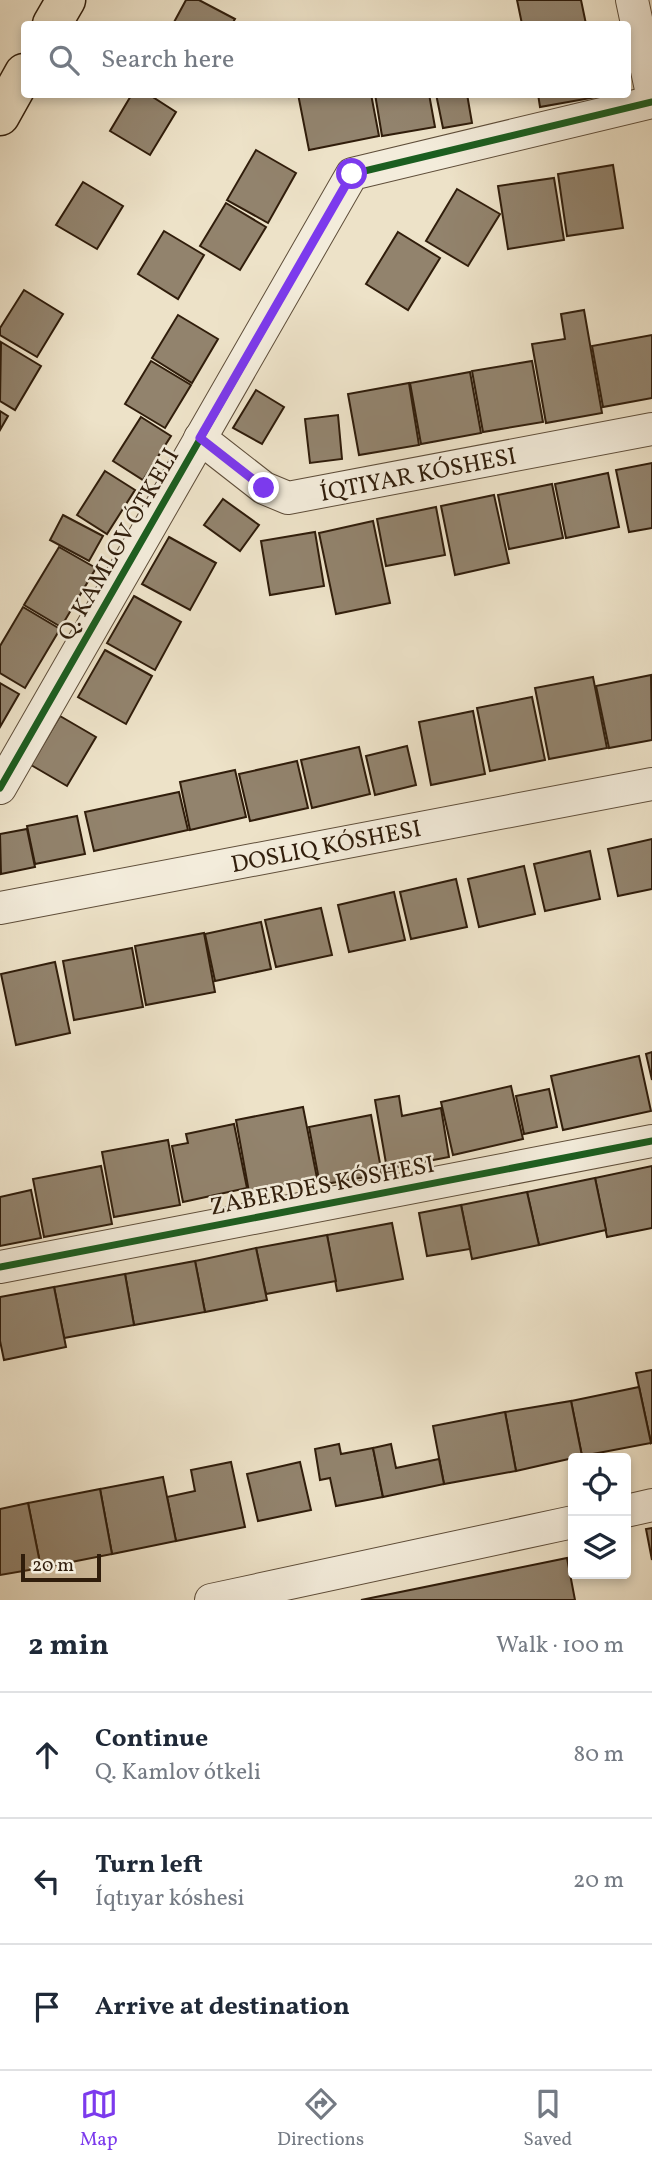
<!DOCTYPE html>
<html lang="en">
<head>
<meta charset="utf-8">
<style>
  :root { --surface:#fff; --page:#f2f2f3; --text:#1f2937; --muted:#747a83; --line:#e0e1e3; --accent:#7c3aed }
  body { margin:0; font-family:Vollkorn,serif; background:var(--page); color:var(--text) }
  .controls { position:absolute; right:21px; bottom:21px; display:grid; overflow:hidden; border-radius:7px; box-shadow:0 4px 10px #0003 }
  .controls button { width:63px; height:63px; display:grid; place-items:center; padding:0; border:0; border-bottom:2px solid var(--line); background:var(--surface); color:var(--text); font:35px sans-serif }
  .scale { position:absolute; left:21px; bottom:18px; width:80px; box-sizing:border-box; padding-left:7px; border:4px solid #301d0b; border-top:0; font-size:19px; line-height:24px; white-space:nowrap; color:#301d0b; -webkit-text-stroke:5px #f3ecdb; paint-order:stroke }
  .stop { position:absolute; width:21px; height:21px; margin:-16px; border:5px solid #7c3aed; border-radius:50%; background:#fff }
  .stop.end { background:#7c3aed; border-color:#fff; box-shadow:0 2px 7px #0008 }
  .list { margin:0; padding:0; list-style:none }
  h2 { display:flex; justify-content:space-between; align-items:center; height:91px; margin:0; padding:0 28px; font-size:30px }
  h2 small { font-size:23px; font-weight:400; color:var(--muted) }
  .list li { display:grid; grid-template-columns:46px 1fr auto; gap:21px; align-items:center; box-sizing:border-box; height:126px; padding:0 28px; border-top:2px solid var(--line) }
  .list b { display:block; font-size:26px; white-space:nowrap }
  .list p { margin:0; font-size:23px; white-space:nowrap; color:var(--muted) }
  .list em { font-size:23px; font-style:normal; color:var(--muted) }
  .icon { flex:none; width:38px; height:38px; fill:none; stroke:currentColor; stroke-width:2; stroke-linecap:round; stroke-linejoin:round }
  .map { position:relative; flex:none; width:652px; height:1600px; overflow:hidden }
  .search { position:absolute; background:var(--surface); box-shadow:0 4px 10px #0003; left:21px; right:21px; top:21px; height:77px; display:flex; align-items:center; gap:18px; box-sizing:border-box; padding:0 24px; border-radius:7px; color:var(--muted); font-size:26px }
  .sheet { height:469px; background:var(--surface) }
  nav { display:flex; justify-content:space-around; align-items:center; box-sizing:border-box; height:98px; border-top:2px solid var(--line); background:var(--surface); font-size:19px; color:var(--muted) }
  nav a { display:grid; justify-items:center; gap:4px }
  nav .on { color:var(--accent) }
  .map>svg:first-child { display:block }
  .building { fill:#92836d; stroke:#301d0b; stroke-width:2 }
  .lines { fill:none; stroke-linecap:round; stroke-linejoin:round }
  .minor-casing { stroke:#5f4e3a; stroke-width:34 }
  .major-casing { stroke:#301d0b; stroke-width:41 }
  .minor { stroke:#f3ecdb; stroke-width:32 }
  .major { stroke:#ede2c8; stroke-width:38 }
  .cycleway-casing { stroke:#f3ecdb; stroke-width:11 }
  .cycleway { stroke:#1b5e20; stroke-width:7 }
  .route { stroke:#7c3aed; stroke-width:9 }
  .labels { text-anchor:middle; stroke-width:5; stroke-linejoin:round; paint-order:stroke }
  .street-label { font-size:24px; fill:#301d0b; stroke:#f3ecdb }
</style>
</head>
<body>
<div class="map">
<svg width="652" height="1600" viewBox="0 0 652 1600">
  <rect width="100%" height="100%" fill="#ede2c8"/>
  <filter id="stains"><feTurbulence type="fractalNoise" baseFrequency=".00286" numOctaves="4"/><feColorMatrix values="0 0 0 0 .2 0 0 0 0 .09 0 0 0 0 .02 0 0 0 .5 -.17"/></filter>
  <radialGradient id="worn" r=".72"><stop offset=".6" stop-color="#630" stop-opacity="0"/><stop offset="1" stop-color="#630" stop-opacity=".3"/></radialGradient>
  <g class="building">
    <path d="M 186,0 L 199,0 L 235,19 L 232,24 L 173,24 Z"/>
    <path d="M 517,0 L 581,0 L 586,24 L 522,24 Z"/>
    <path d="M 132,94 L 148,94 L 176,112 L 150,155 L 110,131 Z"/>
    <path d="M 298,94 L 371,94 L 379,136 L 309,150 Z"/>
    <path d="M 375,94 L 429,94 L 435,127 L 382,136 Z"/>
    <path d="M 436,94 L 467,94 L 472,123 L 443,128 Z"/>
    <path d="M 538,94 L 602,94 L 602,96 L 540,107 Z"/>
    <path d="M 256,150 L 296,173 L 268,223 L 227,200 Z"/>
    <path d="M 613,165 L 623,228 L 567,236 L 558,174 Z"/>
    <path d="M 554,178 L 564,240 L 508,249 L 498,186 Z"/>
    <path d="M 83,182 L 123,206 L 97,249 L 56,225 Z"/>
    <path d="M 457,189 L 500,214 L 468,266 L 426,241 Z"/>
    <path d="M 226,203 L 266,227 L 240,270 L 200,246 Z"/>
    <path d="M 164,231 L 204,255 L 178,299 L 138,274 Z"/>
    <path d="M 398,232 L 440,258 L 408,310 L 366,284 Z"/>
    <path d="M 24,290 L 63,314 L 37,357 L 0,335 L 0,328 Z"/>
    <path d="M 584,310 L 602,413 L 546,423 L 532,344 L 565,339 L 561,314 Z"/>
    <path d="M 178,315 L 218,339 L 192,383 L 152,358 Z"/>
    <path d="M 652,335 L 652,398 L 603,407 L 592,346 Z"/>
    <path d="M 1,342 L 41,366 L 15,410 L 0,401 Z"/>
    <path d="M 151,361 L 191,385 L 165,428 L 125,404 Z"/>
    <path d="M 532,361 L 543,422 L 483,432 L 472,371 Z"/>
    <path d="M 470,372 L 481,433 L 421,444 L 410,383 Z"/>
    <path d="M 409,383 L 419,445 L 359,455 L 348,394 Z"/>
    <path d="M 256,390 L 284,407 L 262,444 L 233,428 Z"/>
    <path d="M 0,411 L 8,416 L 0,430 Z"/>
    <path d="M 338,415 L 342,459 L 310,463 L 305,419 Z"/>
    <path d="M 141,417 L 171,436 L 143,480 L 113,461 Z"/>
    <path d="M 652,463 L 652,528 L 629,532 L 616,470 Z"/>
    <path d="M 105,471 L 135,490 L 107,534 L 77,515 Z"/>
    <path d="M 608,473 L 619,527 L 566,538 L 555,484 Z"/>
    <path d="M 552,484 L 563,538 L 509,549 L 498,495 Z"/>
    <path d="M 494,495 L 509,563 L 455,575 L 441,506 Z"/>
    <path d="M 223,499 L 259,525 L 240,551 L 204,525 Z"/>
    <path d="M 436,507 L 445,555 L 386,566 L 377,519 Z"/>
    <path d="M 63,515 L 103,536 L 89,561 L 50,540 Z"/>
    <path d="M 373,521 L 390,603 L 336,614 L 319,533 Z"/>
    <path d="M 315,532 L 324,586 L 270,595 L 261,541 Z"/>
    <path d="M 169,537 L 216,563 L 190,610 L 142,584 Z"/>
    <path d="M 59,547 L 96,568 L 61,627 L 24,605 Z"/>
    <path d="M 134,596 L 181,622 L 155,670 L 107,643 Z"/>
    <path d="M 23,607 L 60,629 L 25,688 L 0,673 L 0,646 Z"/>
    <path d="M 105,650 L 152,676 L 126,724 L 78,697 Z"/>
    <path d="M 651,675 L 652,740 L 609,748 L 596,686 Z"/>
    <path d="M 593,677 L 607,748 L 549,759 L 535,688 Z"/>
    <path d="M 0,683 L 19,694 L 0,727 Z"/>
    <path d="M 532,697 L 545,760 L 490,771 L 477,708 Z"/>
    <path d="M 473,711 L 485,774 L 431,785 L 419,722 Z"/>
    <path d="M 60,716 L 96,737 L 67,786 L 31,765 Z"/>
    <path d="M 407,746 L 416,785 L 375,795 L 366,756 Z"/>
    <path d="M 359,747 L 370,794 L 312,808 L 301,760 Z"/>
    <path d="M 297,761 L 308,808 L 250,821 L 239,774 Z"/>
    <path d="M 235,770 L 246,817 L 190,830 L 180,782 Z"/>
    <path d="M 179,792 L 188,830 L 94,851 L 85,812 Z"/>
    <path d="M 77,816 L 85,854 L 35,864 L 27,826 Z"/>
    <path d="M 27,829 L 35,867 L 1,874 L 0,834 Z"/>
    <path d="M 652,839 L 652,889 L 618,896 L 608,849 Z"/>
    <path d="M 590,851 L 600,899 L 545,911 L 534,864 Z"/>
    <path d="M 524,866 L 535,914 L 479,927 L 468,879 Z"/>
    <path d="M 456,879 L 467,927 L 411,939 L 400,892 Z"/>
    <path d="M 394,892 L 405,940 L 349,952 L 338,905 Z"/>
    <path d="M 321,908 L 332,955 L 276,967 L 265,920 Z"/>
    <path d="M 261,922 L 271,969 L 215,981 L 205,934 Z"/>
    <path d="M 204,933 L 215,992 L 146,1005 L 135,946 Z"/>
    <path d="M 132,948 L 143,1007 L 74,1020 L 63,961 Z"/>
    <path d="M 55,962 L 70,1033 L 16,1045 L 1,974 Z"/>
    <path d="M 652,1052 L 652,1080 L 646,1054 Z"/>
    <path d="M 639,1056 L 651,1111 L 563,1130 L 551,1076 Z"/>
    <path d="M 511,1086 L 523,1139 L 453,1155 L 441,1102 Z"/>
    <path d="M 549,1089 L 557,1127 L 524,1134 L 516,1096 Z"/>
    <path d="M 399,1096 L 402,1116 L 441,1108 L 449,1157 L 387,1169 L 375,1100 Z"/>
    <path d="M 303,1107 L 317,1178 L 249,1192 L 236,1120 Z"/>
    <path d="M 371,1115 L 382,1174 L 320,1185 L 309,1127 Z"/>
    <path d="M 234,1124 L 247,1188 L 183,1202 L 172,1146 L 188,1143 L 186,1134 Z"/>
    <path d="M 168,1140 L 180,1205 L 114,1217 L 102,1152 Z"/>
    <path d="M 101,1166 L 112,1224 L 44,1237 L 33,1179 Z"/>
    <path d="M 652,1166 L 652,1228 L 607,1237 L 595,1178 Z"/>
    <path d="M 595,1178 L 606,1230 L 539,1245 L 527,1192 Z"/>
    <path d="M 31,1190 L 41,1238 L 0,1246 L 0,1197 Z"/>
    <path d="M 527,1192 L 539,1245 L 472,1259 L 461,1205 Z"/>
    <path d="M 461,1205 L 470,1249 L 427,1256 L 419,1213 Z"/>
    <path d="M 392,1223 L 403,1279 L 337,1291 L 327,1235 Z"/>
    <path d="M 327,1235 L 336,1281 L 266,1294 L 256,1248 Z"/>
    <path d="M 256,1248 L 267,1300 L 205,1312 L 195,1261 Z"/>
    <path d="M 195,1261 L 205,1312 L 134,1325 L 125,1274 Z"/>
    <path d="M 125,1274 L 134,1325 L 64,1338 L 54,1287 Z"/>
    <path d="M 54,1287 L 66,1347 L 4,1360 L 0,1341 L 0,1297 Z"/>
    <path d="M 652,1370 L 652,1442 L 651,1443 L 636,1373 Z"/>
    <path d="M 639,1387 L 651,1443 L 582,1456 L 571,1401 Z"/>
    <path d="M 571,1401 L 582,1456 L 516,1471 L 505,1412 Z"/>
    <path d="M 505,1412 L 516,1471 L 444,1484 L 433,1426 Z"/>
    <path d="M 339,1444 L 341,1454 L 373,1448 L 383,1497 L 336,1506 L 330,1478 L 320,1480 L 315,1449 Z"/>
    <path d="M 391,1444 L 396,1468 L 439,1459 L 444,1484 L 383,1497 L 373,1448 Z"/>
    <path d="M 231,1462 L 245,1527 L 176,1541 L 167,1497 L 195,1491 L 191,1470 Z"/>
    <path d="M 300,1462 L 311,1510 L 258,1521 L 247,1474 Z"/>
    <path d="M 163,1477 L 176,1541 L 112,1554 L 100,1489 Z"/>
    <path d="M 100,1489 L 112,1554 L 41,1568 L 28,1503 Z"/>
    <path d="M 28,1503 L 41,1568 L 0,1575 L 0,1509 Z"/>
    <path d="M 652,1528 L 652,1560 L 646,1529 Z"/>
    <path d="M 567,1558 L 575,1600 L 361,1600 Z"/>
  </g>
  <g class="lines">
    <defs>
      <g id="minor">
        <path d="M 632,0 L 652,94"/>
        <path d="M 200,438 L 264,488 L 288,498 L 652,429"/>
        <path d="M 0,788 L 352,174 L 652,102"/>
        <path d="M 0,908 L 652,784"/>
        <path d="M 0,1267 L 652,1141"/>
        <path d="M 626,1511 L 652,1505"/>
        <path d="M 211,1600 L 573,1522"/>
      </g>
      <g id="major">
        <path d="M 52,24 L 66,0"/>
        <path d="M 0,116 L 24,73"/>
      </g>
    </defs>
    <use href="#minor" class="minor-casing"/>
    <use href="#major" class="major-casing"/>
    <use href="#minor" class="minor"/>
    <use href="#major" class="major"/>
    <defs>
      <g id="cycleway">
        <path d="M 0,788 L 352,174 L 652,102"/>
        <path d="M 0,1267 L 652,1141"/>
      </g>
    </defs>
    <use href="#cycleway" class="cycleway-casing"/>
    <use href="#cycleway" class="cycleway"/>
  </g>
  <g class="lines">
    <path class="route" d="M 264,488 L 200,438 L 352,174"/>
  </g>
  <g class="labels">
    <g class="street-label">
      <text transform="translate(418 474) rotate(-11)" y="8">ÍQTIYAR KÓSHESI</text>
      <text transform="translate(118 544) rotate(-60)" y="8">Q. KAMLOV ÓTKELI</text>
      <text transform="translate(326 846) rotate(-11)" y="8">DOSLIQ KÓSHESI</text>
      <text transform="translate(322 1185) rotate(-11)" y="8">ZABERDES KÓSHESI</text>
    </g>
  </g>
  <rect width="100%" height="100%" filter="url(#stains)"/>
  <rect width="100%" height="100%" fill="url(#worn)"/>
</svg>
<div class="controls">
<button><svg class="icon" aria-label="locate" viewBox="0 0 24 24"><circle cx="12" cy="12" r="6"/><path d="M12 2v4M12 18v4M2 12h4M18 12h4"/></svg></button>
<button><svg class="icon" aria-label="layers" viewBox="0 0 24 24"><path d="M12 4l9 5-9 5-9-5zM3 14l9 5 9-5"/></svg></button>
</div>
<div class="scale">20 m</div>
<div class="stop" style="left:352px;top:174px"></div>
<div class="stop end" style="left:264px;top:488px"></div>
<div class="search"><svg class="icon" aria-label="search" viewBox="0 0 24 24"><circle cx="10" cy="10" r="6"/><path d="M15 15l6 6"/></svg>Search here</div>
</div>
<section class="sheet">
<h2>2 min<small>Walk · 100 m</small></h2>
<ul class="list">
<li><svg class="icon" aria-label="ahead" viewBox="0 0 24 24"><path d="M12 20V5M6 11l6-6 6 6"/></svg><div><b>Continue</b><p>Q. Kamlov ótkeli</p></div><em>80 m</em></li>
<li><svg class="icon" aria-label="left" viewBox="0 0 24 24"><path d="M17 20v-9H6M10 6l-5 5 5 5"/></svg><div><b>Turn left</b><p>Íqtıyar kóshesi</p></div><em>20 m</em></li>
<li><svg class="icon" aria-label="arrive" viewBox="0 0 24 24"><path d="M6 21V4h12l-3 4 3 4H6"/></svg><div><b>Arrive at destination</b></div></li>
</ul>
</section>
<nav>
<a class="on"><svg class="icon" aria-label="map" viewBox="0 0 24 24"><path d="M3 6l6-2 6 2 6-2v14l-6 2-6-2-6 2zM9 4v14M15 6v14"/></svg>Map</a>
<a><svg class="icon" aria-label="directions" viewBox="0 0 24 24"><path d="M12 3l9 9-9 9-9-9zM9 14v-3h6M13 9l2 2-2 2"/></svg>Directions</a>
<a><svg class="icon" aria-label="saved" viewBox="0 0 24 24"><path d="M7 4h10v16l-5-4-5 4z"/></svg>Saved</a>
</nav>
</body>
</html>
